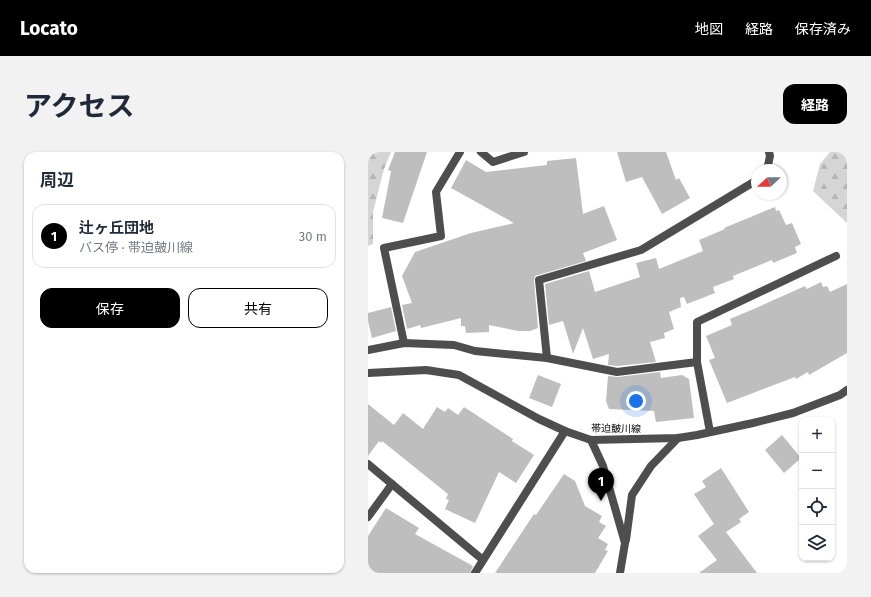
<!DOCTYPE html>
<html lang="ja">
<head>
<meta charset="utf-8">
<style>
  :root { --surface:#fff; --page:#f2f2f3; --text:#1f2937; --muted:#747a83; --line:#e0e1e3; --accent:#000 }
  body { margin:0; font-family:"Fira Sans","Noto Sans JP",sans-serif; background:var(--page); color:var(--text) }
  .controls { position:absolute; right:12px; bottom:12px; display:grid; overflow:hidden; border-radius:8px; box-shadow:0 1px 3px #0004 }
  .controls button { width:36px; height:36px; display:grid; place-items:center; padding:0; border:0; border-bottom:1px solid var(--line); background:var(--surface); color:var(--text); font:20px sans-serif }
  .compass { position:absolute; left:383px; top:12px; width:36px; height:36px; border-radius:50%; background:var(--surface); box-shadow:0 1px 3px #0004; rotate:248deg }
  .you { position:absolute; left:268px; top:249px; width:14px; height:14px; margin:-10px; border:3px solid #fff; border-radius:50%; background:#1a73e8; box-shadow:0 0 0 6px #1a73e833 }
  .badge { display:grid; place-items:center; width:26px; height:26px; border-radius:50%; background:var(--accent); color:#fff; font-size:13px; font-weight:700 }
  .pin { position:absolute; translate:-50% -33px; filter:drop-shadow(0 1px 2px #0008) }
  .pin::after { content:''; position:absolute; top:21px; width:14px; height:12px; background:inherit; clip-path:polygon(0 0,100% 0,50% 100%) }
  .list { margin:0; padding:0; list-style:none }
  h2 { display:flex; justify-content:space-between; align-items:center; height:52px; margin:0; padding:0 16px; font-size:17px }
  h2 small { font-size:13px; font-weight:400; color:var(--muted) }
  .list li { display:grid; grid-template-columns:26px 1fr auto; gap:12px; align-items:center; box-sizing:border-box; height:64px; margin:0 8px 8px; padding:0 8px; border:1px solid var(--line); border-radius:12px }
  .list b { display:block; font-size:15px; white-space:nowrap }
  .list p { margin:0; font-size:13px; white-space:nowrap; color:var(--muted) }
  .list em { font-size:13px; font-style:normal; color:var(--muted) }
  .actions { display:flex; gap:8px; padding:12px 16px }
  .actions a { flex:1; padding:9px 0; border:1px solid var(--accent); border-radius:12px; text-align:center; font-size:14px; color:var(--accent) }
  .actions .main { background:var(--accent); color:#fff }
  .icon { flex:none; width:22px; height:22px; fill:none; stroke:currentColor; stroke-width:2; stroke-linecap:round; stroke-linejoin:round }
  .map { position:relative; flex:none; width:479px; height:421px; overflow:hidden; border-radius:12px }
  header { display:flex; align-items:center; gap:24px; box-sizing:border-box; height:56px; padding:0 20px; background:var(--accent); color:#fff }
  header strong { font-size:19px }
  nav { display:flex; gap:22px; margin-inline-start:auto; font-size:14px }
  .intro { display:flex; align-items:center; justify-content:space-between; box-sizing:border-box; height:96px; padding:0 24px }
  h1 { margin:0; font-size:28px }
  .button { padding:10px 18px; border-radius:12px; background:var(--accent); color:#fff; font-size:14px; font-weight:700 }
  main { display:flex; gap:24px; padding:0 24px }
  aside { flex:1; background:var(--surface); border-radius:12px; box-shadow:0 1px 3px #0004 }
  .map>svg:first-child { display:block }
  .forest { fill:url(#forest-firs) }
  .building { fill:#bebebe }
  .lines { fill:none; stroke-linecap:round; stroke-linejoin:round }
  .minor { stroke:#4e4e4e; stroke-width:8 }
  .tertiary { stroke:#4e4e4e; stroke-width:8 }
  .labels { text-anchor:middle; stroke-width:3; stroke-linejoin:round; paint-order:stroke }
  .street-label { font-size:10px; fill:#000; stroke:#fff }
</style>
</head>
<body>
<header>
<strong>Locato</strong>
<nav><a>地図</a><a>経路</a><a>保存済み</a></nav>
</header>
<div class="intro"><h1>アクセス</h1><a class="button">経路</a></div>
<main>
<aside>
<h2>周辺<small></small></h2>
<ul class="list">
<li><span class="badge">1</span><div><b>辻ヶ丘団地</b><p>バス停 · 帯迫皷川線</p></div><em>30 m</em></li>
</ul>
<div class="actions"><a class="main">保存</a><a>共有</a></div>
</aside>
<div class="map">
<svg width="479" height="421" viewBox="0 0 479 421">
  <defs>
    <pattern id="forest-firs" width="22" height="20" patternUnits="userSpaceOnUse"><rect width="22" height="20" fill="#d5d5d5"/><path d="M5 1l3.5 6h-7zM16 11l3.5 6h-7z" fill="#b5b5b5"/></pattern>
  </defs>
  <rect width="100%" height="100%" fill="#fff"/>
  <g class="forest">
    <path d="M 0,0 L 23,0 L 16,17 L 5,60 L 5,92 L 0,94 Z"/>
    <path d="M 462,0 L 479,0 L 479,71 L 445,39 L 452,12 Z"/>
  </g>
  <g class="building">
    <path d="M 27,0 L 59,0 L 35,71 L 14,66 L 23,19 L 20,18 Z"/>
    <path d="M 249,0 L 298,0 L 308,28 L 311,26 L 322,46 L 294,62 L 274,25 L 258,30 Z"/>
    <path d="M 208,6 L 215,62 L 236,54 L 249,88 L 215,101 L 218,109 L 167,124 L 166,129 L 170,176 L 162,179 L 150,179 L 121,173 L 121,180 L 98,181 L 97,174 L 93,174 L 93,166 L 53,176 L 52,173 L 39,177 L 34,153 L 44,151 L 34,124 L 47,100 L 103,81 L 146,71 L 83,36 L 98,8 L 118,20 L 179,13 L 179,9 Z"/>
    <path d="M 407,55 L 408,59 L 411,58 L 418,73 L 424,71 L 433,92 L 427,95 L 429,101 L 405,111 L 404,108 L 365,124 L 366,127 L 345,135 L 347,141 L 319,152 L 316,145 L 312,146 L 313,155 L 301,160 L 306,177 L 296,181 L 297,186 L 282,190 L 288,210 L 249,214 L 240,213 L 241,202 L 225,207 L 215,176 L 205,202 L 195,169 L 181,173 L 177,132 L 221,119 L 227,140 L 272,125 L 268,111 L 288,106 L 291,117 L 335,99 L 331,88 L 357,77 L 356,76 Z"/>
    <path d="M 453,130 L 455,135 L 459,134 L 462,140 L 479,132 L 479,201 L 441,223 L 440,220 L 428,227 L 427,225 L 359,251 L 341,208 L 347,206 L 338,184 L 364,173 L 362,167 L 388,156 L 437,134 L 439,137 Z"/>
    <path d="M 23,155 L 28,179 L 4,186 L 0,169 L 0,161 Z"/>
    <path d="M 292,220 L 293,226 L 314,223 L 321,227 L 326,266 L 288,270 L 286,259 L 241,257 L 238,249 L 240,224 L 250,225 Z"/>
    <path d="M 170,223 L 193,232 L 184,255 L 161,246 Z"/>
    <path d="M 0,252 L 26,273 L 35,261 L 55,277 L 69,255 L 77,260 L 80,256 L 90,263 L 96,255 L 145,287 L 144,289 L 166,303 L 148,331 L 131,320 L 107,371 L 77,357 L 81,348 L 78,347 L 80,342 L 14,289 L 13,291 L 11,289 L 0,304 Z"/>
    <path d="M 414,283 L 433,306 L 416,321 L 397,298 Z"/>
    <path d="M 353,316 L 381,360 L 371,367 L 373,370 L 358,380 L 389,421 L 331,421 L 349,408 L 330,384 L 346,372 L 326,342 L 338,335 L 334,329 Z"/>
    <path d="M 196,322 L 207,329 L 217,354 L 234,364 L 231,370 L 238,374 L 230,386 L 240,392 L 237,398 L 240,399 L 227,421 L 127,421 L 166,362 L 168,363 Z"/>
    <path d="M 18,356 L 51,376 L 47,382 L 105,414 L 102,421 L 0,421 L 0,384 Z"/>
  </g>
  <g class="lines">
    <g class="minor">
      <path d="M 113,0 L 125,10 L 156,0"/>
      <path d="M 399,18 L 402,4 L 401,0"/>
      <path d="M 36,191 L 16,96 L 73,84 L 68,40 L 92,0"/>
      <path d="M 0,198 L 36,191 L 86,193 L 107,199 L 179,206 L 171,128 L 273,98 L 389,28"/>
      <path d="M 179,206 L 249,220 L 329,210 L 342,280"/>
      <path d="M 329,210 L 329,170 L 468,104"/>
      <path d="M 0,312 L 115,408"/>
      <path d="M 0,365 L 24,332"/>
      <path d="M 107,421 L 197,279"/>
    </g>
    <g class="tertiary">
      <path d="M 0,221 L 58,218 L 91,223 L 171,267 L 197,279 L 223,288 L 310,286 L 329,283 L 385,271 L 425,261 L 472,243 L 479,238"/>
      <path d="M 223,288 L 235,314 L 257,391 L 252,421"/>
      <path d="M 258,388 L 264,343 L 283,314 L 310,286"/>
    </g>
  </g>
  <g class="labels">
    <g class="street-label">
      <text transform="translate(248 276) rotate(1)" y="4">帯迫皷川線</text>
    </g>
  </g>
</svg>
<div class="controls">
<button>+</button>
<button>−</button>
<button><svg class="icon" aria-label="locate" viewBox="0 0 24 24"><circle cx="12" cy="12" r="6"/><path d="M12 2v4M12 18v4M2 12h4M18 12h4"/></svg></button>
<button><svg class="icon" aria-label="layers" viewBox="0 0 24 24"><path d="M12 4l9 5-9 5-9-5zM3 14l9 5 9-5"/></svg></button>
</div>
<svg class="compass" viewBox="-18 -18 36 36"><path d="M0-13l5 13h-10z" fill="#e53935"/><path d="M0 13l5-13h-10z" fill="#747a83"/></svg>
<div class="you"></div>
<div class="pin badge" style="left:233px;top:349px">1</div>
</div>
</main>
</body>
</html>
